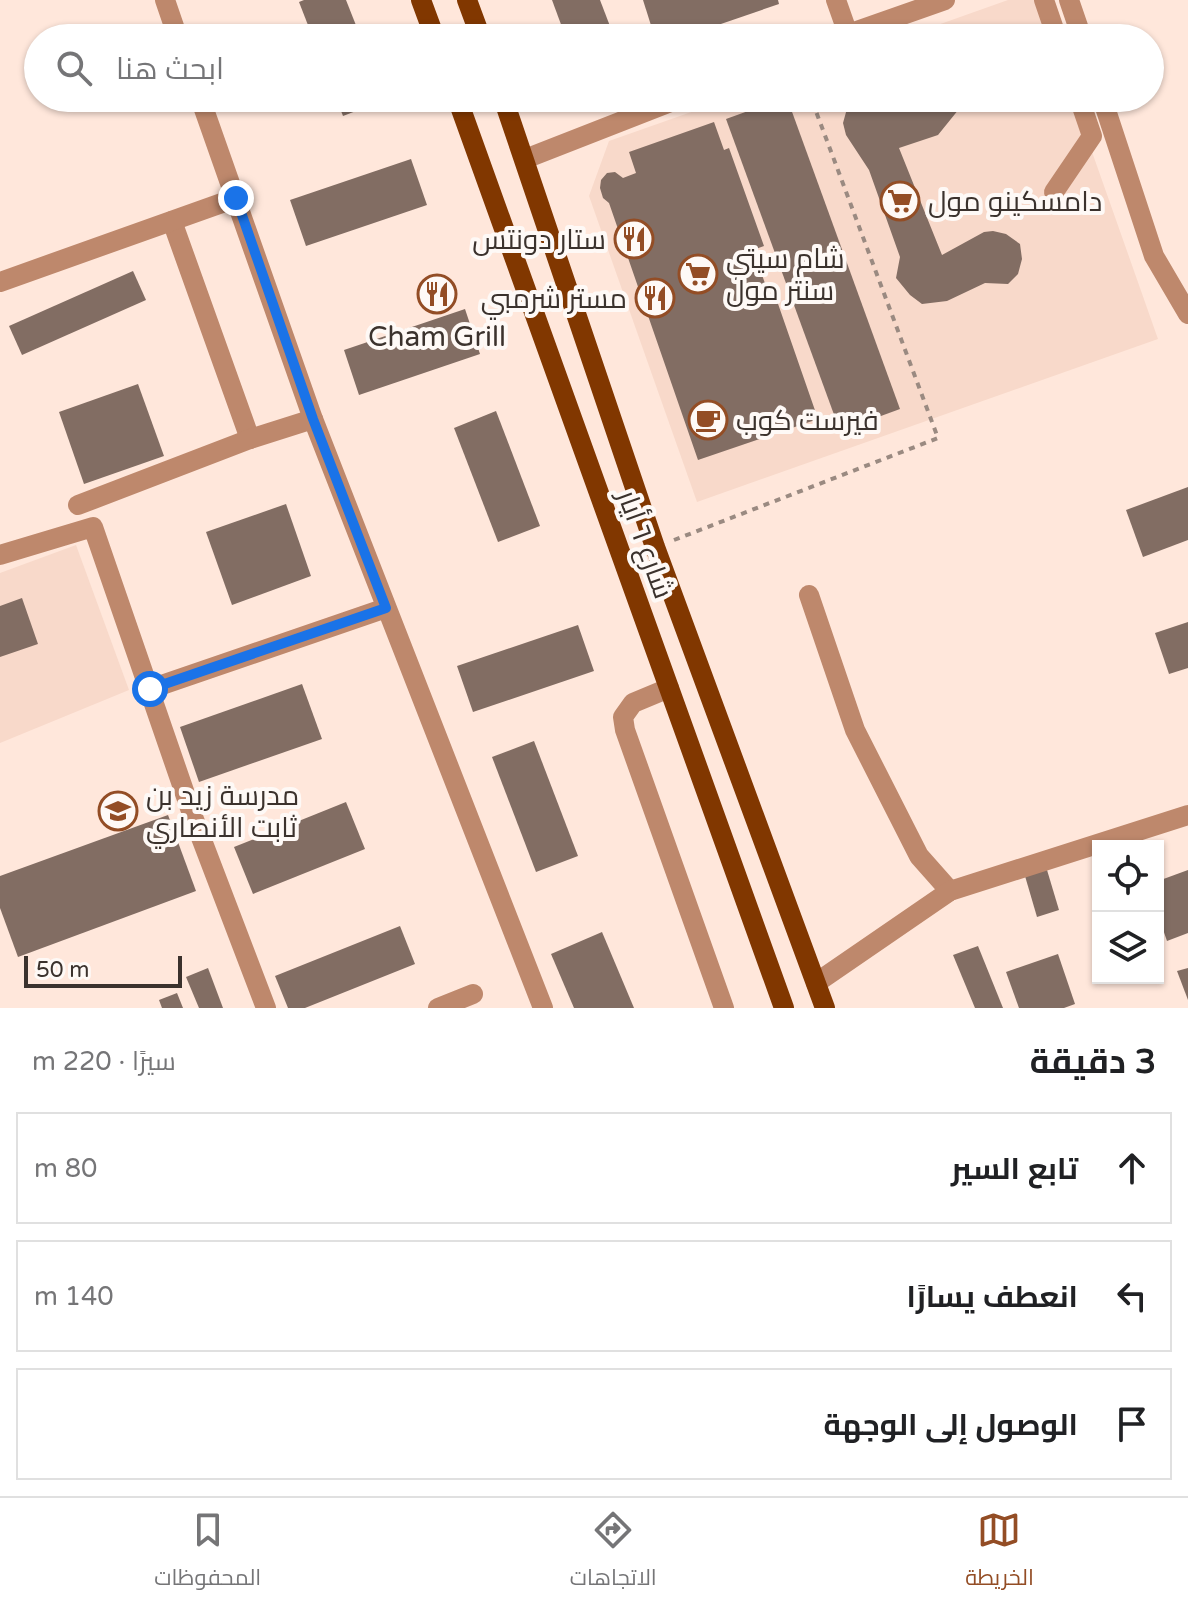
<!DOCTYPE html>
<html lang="ar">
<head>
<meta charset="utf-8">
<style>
  :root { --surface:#fff; --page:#f6f6f6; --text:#202124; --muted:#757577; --line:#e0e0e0; --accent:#934d25 }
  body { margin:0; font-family:"Varela Round",Cairo,sans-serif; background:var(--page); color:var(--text); direction:rtl }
  .controls { position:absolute; right:24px; bottom:24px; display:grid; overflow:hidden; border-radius:0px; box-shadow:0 2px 6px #0004 }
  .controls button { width:72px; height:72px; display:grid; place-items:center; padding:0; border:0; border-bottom:2px solid var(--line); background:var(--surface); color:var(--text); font:40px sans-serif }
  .scale { position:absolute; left:24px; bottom:20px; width:158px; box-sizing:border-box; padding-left:8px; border:4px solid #3b322d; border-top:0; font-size:22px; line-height:28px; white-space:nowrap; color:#3b322d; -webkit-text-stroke:6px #fef9f6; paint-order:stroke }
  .stop { position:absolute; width:24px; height:24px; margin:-18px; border:6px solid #1a73e8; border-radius:50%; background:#fff }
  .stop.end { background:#1a73e8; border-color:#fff; box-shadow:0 2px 8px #0008 }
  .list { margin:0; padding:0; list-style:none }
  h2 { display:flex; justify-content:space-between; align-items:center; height:104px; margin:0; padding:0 32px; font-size:34px }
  h2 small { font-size:26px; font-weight:400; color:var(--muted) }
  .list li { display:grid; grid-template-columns:52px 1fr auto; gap:24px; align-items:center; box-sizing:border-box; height:112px; margin:0 16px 16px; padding:0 16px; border:2px solid var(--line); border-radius:0px }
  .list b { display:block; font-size:30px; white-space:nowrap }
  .list em { font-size:26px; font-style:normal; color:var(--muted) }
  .icon { flex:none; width:44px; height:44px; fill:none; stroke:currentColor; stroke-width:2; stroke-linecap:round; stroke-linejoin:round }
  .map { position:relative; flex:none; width:1188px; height:1008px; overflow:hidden; direction:ltr }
  .search { position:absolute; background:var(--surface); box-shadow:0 2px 6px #0004; left:24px; right:24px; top:24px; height:88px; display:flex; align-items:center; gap:20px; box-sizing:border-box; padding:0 28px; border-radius:44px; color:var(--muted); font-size:30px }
  .sheet { height:488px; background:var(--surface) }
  nav { display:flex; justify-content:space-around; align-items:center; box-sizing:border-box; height:112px; border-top:2px solid var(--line); background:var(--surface); font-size:22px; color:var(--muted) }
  nav a { display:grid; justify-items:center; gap:4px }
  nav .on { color:var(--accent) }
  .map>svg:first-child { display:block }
  .built { fill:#f8d9ca }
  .building { fill:#826d63 }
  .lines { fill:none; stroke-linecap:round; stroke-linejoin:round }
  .path { stroke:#9a8a81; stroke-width:4; stroke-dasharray:6 6; stroke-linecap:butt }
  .minor { stroke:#be886c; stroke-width:20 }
  .major { stroke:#813700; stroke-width:20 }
  .route { stroke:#1a73e8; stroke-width:10 }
  .labels { text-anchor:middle; stroke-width:8; stroke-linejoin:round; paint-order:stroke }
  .poi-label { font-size:28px; fill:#3b322d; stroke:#fef9f6; text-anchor:start }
  .street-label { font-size:28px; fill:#3b322d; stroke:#fef9f6 }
</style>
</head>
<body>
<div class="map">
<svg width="1188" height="1008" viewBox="0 0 1188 1008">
  <rect width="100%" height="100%" fill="#ffe7db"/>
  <g class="built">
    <path d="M 1008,0 L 1038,0 L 1051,38 L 901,38 Z"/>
    <path d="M 731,98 L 1073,98 L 1158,339 L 697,502 L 589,196 L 609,141 Z"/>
    <path d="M 76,545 L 129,690 L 0,743 L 0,573 Z"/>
  </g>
  <g class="building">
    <path d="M 304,0 L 346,0 L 361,38 L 313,38 L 299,2 Z"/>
    <path d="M 552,0 L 600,0 L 613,34 L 603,38 L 566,38 Z"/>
    <path d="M 643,0 L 778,0 L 779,4 L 680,38 L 655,38 Z"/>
    <path d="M 336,98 L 390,98 L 343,116 Z"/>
    <path d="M 784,98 L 787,98 L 900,409 L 840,431 L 726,119 Z"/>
    <path d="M 855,98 L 998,98 L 993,108 L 978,111 L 959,109 L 938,135 L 899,148 L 942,255 L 984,232 L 993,231 L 1006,234 L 1020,244 L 1022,259 L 1018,274 L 1008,284 L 985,283 L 947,301 L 922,304 L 910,295 L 896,278 L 900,257 L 869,170 L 846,135 L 843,123 L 848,105 Z"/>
    <path d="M 714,122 L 724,150 L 729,148 L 764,246 L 753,250 L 771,300 L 776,298 L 818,419 L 698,460 L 609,203 L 603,198 L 600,188 L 601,180 L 607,173 L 615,172 L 623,178 L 636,173 L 629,152 Z"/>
    <path d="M 411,159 L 427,205 L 306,246 L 290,200 Z"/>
    <path d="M 133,271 L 146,300 L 22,355 L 9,326 Z"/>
    <path d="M 465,309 L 480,354 L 359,395 L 344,350 Z"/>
    <path d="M 138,384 L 164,456 L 84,484 L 59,412 Z"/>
    <path d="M 496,411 L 540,526 L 498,542 L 454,428 Z"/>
    <path d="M 1188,487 L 1188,540 L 1143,557 L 1126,510 Z"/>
    <path d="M 286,504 L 311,576 L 232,605 L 206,532 Z"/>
    <path d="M 22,598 L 38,644 L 0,657 L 0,606 Z"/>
    <path d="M 1188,622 L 1188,668 L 1169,674 L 1155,633 Z"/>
    <path d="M 578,625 L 594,671 L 473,712 L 457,666 Z"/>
    <path d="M 302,684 L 322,739 L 199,782 L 180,727 Z"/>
    <path d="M 534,741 L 578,856 L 536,872 L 492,757 Z"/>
    <path d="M 346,802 L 365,849 L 253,894 L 234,847 Z"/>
    <path d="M 168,815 L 196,891 L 18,957 L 0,908 L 0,876 Z"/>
    <path d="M 1047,870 L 1059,910 L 1037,917 L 1025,876 Z"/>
    <path d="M 1188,870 L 1188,933 L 1167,941 L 1158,915 L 1158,881 Z"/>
    <path d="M 400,926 L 415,964 L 305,1008 L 288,1008 L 275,976 Z"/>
    <path d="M 602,932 L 634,1008 L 574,1008 L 551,954 Z"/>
    <path d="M 978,946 L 1003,1008 L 975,1008 L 953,955 Z"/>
    <path d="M 1058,954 L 1075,1004 L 1064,1008 L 1019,1008 L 1006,972 Z"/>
    <path d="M 208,968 L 223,1008 L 199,1008 L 186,977 Z"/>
    <path d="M 1188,968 L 1188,1000 L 1177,971 Z"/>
    <path d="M 177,993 L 183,1008 L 162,1008 L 159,1000 Z"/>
  </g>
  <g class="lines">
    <path class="path" d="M 674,540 L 938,438 L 811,98"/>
    <g class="minor">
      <path d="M 165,0 L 178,38"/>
      <path d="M 836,0 L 848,34"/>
      <path d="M 1044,0 L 1057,38"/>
      <path d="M 1069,0 L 1082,38"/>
      <path d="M 837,38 L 945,0"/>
      <path d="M 200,98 L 313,419 L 543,1008"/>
      <path d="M 1102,98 L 1154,256 L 1188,314"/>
      <path d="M 525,159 L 681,98"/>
      <path d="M 1054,192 L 1092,136 L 1079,98"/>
      <path d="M 172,221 L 250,439"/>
      <path d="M 0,282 L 236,198"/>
      <path d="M 78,505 L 250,439 L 313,419"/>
      <path d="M 0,555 L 93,527 L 192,814 L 266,1008"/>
      <path d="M 809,595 L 855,730 L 919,856 L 950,891"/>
      <path d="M 669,688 L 633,703 L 623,717 L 625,730 L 724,1008"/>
      <path d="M 150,689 L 386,608"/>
      <path d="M 816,983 L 950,891 L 1188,815"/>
      <path d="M 438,1008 L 473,994"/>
    </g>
    <g class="major">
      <path d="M 421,0 L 435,38"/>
      <path d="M 467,0 L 481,38"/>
      <path d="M 457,98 L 784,1008"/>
      <path d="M 503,98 L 655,547 L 825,1008"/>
    </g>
  </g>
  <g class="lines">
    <path class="route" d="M 150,689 L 386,608 L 313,419 L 236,198"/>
  </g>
  <defs>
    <symbol id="supermarket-ring" viewBox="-11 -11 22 22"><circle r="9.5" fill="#fef9f6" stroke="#934d25" stroke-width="1.5"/><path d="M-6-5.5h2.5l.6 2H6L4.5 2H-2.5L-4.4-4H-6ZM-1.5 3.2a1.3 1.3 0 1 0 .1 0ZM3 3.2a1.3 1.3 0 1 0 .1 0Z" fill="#934d25"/></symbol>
    <symbol id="restaurant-ring" viewBox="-11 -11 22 22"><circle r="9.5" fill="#fef9f6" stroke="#934d25" stroke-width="1.5"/><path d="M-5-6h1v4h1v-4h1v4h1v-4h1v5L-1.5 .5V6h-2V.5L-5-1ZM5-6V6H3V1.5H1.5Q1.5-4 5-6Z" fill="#934d25"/></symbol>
    <symbol id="cafe-ring" viewBox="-11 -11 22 22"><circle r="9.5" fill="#fef9f6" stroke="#934d25" stroke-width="1.5"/><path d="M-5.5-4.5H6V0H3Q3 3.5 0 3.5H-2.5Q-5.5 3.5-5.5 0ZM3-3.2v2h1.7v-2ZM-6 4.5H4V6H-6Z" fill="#934d25"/></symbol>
    <symbol id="school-ring" viewBox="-11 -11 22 22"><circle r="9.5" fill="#fef9f6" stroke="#934d25" stroke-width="1.5"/><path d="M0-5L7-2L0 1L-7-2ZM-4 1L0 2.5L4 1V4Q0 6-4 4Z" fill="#934d25"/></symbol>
  </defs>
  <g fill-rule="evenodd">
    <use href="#supermarket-ring" x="878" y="179" width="44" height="44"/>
    <use href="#restaurant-ring" x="612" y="217" width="44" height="44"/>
    <use href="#supermarket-ring" x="676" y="252" width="44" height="44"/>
    <use href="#restaurant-ring" x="415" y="272" width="44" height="44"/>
    <use href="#restaurant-ring" x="633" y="276" width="44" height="44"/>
    <use href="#cafe-ring" x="686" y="398" width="44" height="44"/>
    <use href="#school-ring" x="96" y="789" width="44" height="44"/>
  </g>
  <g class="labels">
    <g class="poi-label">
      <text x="928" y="211">دامسكينو مول</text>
      <text x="606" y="249" text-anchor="end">ستار دونتس</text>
      <text x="726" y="268">شام سيتي<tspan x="726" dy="32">سنتر مول</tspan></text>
      <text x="627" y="308" text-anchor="end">مستر شرمبي</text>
      <text x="437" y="346" text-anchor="middle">Cham Grill</text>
      <text x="736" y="430">فيرست كوب</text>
      <text x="146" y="805">مدرسة زيد بن<tspan x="146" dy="32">ثابت الأنصاري</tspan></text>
    </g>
    <g class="street-label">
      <text transform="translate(646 544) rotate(70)" y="10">شارع ٦ أيار</text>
    </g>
  </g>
</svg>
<div class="controls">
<button><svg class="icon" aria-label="locate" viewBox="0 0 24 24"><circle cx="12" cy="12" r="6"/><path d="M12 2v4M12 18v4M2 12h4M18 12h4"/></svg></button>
<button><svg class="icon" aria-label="layers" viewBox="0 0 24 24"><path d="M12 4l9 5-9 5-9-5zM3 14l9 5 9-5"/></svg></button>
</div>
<div class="scale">50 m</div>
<div class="stop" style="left:150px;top:689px"></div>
<div class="stop end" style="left:236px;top:198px"></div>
<div class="search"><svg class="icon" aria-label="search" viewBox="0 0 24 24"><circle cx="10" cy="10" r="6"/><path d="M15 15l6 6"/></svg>ابحث هنا</div>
</div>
<section class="sheet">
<h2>3 دقيقة<small>سيرًا · 220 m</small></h2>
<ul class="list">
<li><svg class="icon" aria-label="ahead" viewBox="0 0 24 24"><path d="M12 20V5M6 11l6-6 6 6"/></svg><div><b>تابع السير</b></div><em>80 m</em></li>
<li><svg class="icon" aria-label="left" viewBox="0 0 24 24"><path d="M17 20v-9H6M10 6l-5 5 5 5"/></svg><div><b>انعطف يسارًا</b></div><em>140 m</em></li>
<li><svg class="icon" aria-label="arrive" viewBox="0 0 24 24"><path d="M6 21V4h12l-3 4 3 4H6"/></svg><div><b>الوصول إلى الوجهة</b></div></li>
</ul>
</section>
<nav>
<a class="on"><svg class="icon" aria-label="map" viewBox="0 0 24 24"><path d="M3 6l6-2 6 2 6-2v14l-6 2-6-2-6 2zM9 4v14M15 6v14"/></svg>الخريطة</a>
<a><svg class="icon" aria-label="directions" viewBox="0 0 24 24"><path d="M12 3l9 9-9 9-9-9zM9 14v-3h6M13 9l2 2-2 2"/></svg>الاتجاهات</a>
<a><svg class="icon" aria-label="saved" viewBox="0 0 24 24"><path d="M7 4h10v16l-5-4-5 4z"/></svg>المحفوظات</a>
</nav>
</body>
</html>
